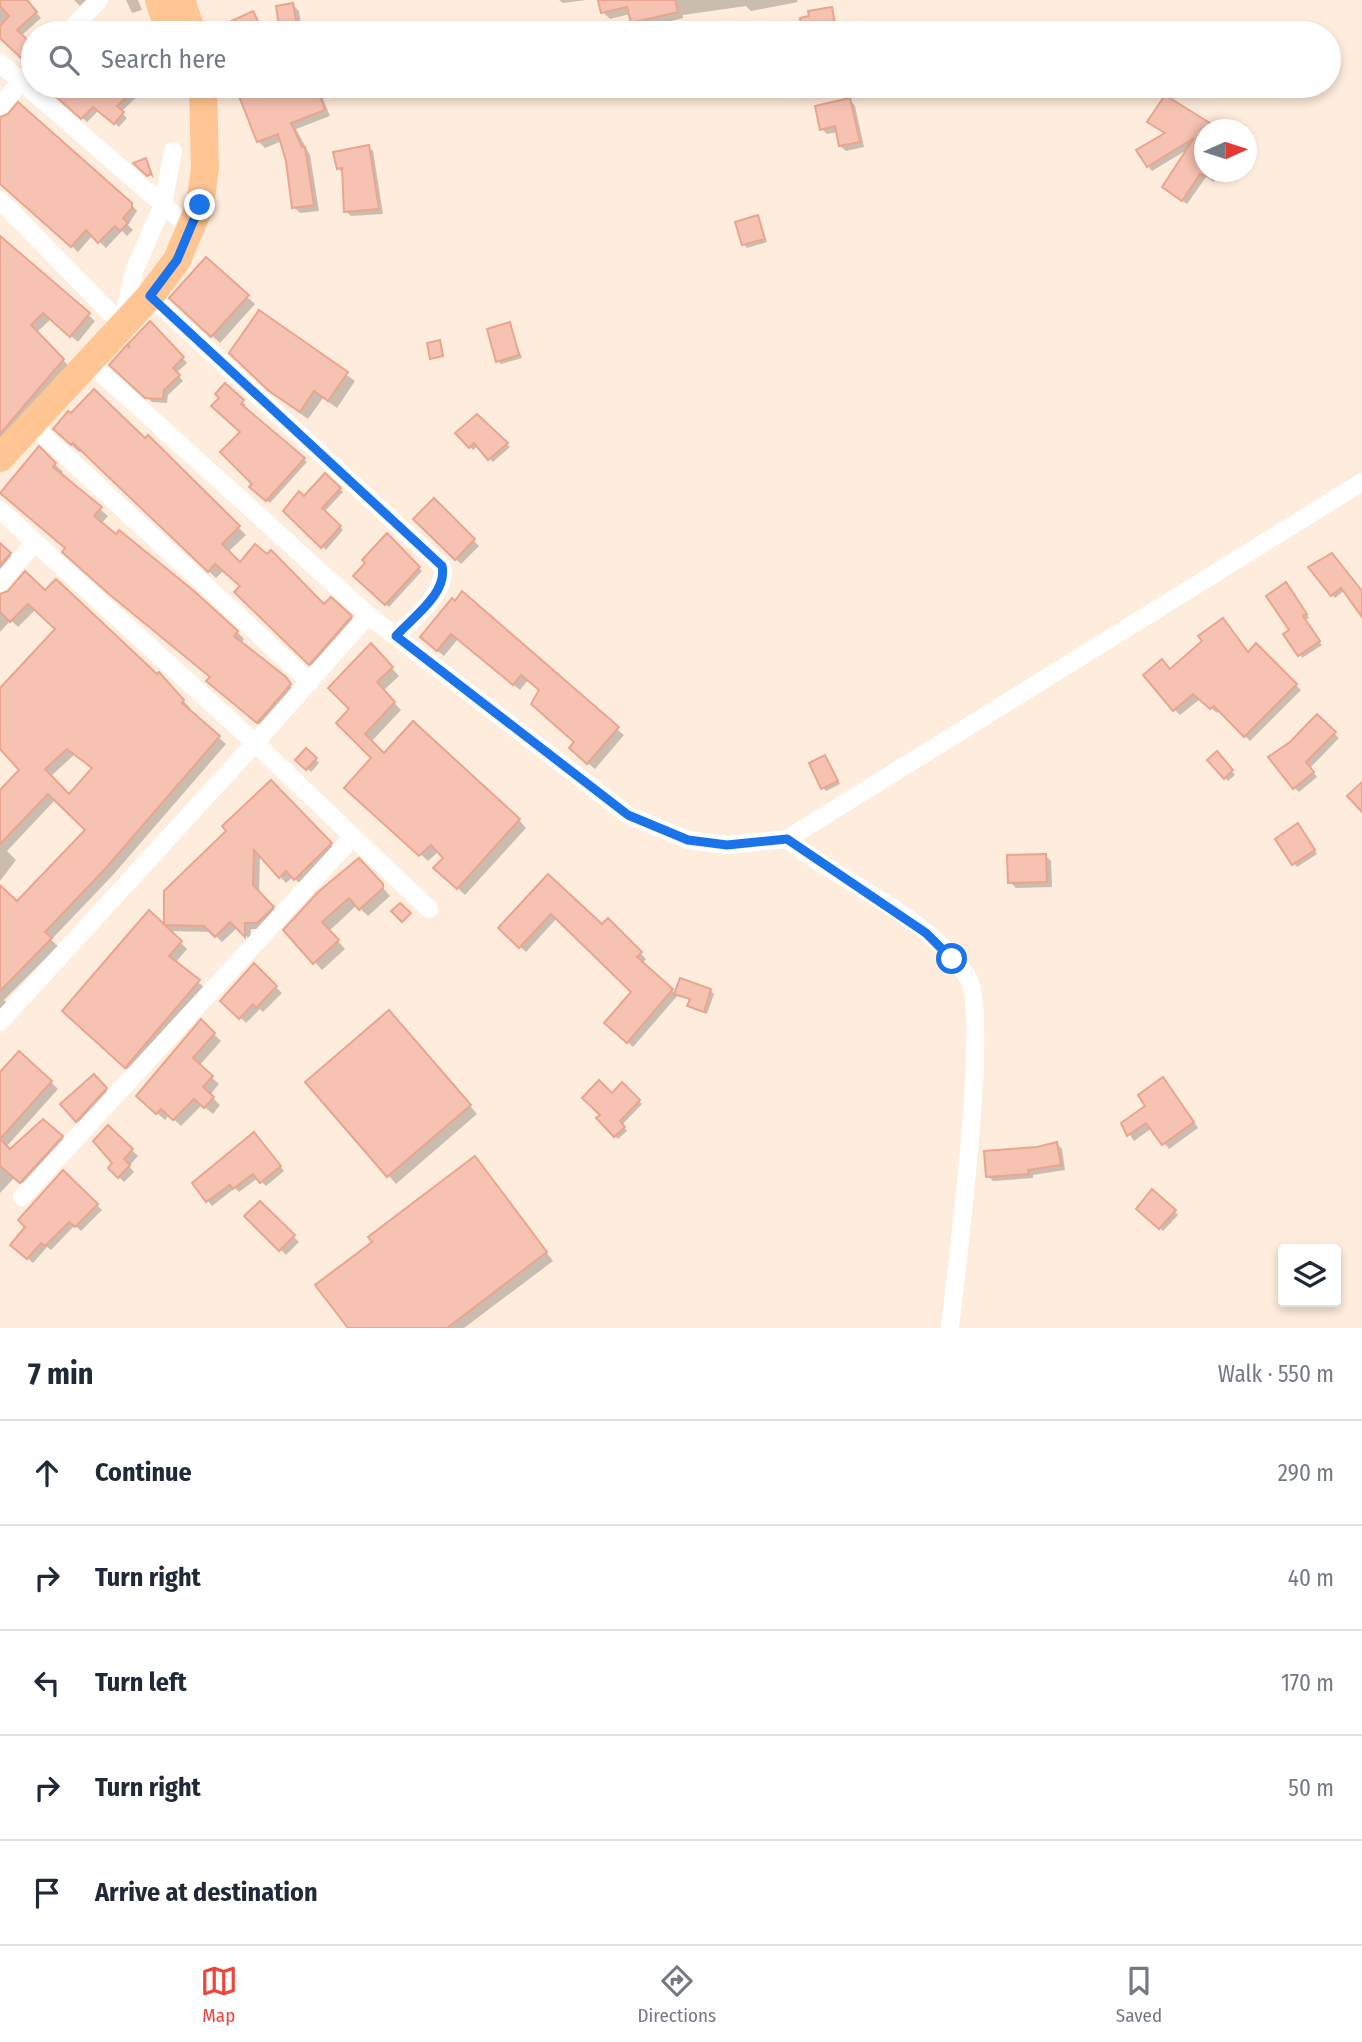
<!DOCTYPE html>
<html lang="en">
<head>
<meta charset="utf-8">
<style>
  :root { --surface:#fff; --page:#f2f2f3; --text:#1f2937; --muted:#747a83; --line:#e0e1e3; --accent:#f44236 }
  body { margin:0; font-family:"Fira Sans Condensed",sans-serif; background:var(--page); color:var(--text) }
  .controls { position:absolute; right:21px; bottom:21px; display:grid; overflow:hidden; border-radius:7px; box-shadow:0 4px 10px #0003 }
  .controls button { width:63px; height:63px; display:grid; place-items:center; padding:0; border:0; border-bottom:2px solid var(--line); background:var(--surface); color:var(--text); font:35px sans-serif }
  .compass { position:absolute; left:1194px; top:119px; width:63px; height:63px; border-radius:50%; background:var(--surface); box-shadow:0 4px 10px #0003; rotate:87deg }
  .stop { position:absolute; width:21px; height:21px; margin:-16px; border:5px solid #1a73e8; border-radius:50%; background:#fff }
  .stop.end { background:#1a73e8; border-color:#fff; box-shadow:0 2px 7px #0008 }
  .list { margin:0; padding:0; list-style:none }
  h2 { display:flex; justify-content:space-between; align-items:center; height:91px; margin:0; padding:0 28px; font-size:30px }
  h2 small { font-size:23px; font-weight:400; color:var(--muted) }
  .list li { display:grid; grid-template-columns:46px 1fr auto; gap:21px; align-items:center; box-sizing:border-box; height:105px; padding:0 28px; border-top:2px solid var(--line) }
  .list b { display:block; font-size:26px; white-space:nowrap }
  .list em { font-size:23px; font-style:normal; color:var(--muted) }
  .icon { flex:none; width:38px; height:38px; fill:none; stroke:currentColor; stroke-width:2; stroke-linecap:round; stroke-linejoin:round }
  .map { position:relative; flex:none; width:1362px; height:1328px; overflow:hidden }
  .search { position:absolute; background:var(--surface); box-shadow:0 4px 10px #0003; left:21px; right:21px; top:21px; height:77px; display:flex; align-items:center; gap:18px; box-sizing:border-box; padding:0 24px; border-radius:38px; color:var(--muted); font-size:26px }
  .sheet { height:616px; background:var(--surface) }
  nav { display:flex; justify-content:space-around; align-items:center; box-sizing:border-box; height:98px; border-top:2px solid var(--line); background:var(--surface); font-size:19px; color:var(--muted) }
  nav a { display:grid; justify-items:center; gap:4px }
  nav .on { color:var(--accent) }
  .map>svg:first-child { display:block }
  .shadow { fill:#0003; fill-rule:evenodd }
  .building { fill:#f6c2b2; stroke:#eaa591; stroke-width:2; fill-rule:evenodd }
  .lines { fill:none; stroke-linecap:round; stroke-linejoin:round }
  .minor { stroke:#fff; stroke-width:18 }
  .primary { stroke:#ffc593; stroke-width:28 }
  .route { stroke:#1a73e8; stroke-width:9 }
</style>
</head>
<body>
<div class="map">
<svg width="1362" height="1328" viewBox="0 0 1362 1328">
  <rect width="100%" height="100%" fill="#feecdc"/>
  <g class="shadow">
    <path d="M 0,0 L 25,0 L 41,18 L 21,36 L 33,48 L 33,61 L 30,64 L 0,36 Z"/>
    <path d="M 74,0 L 86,0 L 80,6 Z"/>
    <path d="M 126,0 L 138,0 L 142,10 L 132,13 Z"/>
    <path d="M 559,0 L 586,0 L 563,3 Z"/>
    <path d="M 600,0 L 797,0 L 798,2 L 751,11 L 746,6 L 683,15 L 683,18 L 639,29 L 630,14 L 610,19 L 603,12 Z"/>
    <path d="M 293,5 L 299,11 L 302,33 L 282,33 L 278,7 Z"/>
    <path d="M 831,9 L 838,32 L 804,33 L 802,19 Z"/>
    <path d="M 252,13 L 265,33 L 210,33 Z"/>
    <path d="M 46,86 L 63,88 L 148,86 L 121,112 L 127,118 L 119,127 L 99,110 L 87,122 Z"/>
    <path d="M 236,86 L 318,86 L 330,116 L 296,129 L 310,155 L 319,211 L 300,213 L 294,207 L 282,141 L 265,148 L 258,141 Z"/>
    <path d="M 850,100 L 855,106 L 864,147 L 846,151 L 840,146 L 838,132 L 827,134 L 822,129 Z"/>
    <path d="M 0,117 L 131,204 L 137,211 L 128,225 L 133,230 L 127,236 L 122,231 L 106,248 L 93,235 L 78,252 L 0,179 Z"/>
    <path d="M 1154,126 L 1204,130 L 1204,172 L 1221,172 L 1214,182 L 1206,177 L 1187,204 L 1169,191 L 1190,148 L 1152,171 L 1148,166 L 1167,134 Z"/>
    <path d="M 368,147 L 373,151 L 383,214 L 351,216 L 346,211 L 344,174 L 338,168 Z"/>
    <path d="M 146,160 L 149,164 L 154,178 L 136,164 Z"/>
    <path d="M 757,217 L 767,242 L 747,248 L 744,244 Z"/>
    <path d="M 0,240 L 95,321 L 78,342 L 51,319 L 36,333 L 70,367 L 0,443 Z"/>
    <path d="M 247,297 L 255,304 L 220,343 L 179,306 Z"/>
    <path d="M 260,312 L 355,381 L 337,408 L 323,398 L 308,419 L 279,398 L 239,361 Z"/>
    <path d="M 150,323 L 187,363 L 176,373 L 183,381 L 168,395 L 167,403 L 152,402 L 112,365 L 135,355 Z"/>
    <path d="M 509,324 L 522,358 L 501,364 L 498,361 Z"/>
    <path d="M 225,386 L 246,405 L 243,408 L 307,462 L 270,503 L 254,490 L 242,432 L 221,398 Z"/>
    <path d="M 477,416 L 510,447 L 493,462 L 478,446 L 473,450 L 458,434 Z"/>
    <path d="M 55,429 L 145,440 L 148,437 L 246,535 L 228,552 L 240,564 L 351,617 L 358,625 L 317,671 L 236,592 L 242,587 L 223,571 L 216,578 L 82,449 L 79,452 Z"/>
    <path d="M 39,449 L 63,472 L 60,475 L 108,516 L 101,524 L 237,632 L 244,639 L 240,644 L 298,693 L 265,729 L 216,688 L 212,677 L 67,548 Z"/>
    <path d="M 325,476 L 343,492 L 324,512 L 343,530 L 326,550 L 285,511 L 304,499 Z"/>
    <path d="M 434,501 L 479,546 L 461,564 L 416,519 Z"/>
    <path d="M 387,535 L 422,571 L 389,607 L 356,576 Z"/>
    <path d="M 0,545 L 16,561 L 0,580 Z"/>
    <path d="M 1323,558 L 1360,590 L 1362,588 L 1362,614 L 1345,590 L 1335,598 L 1311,567 Z"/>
    <path d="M 1289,588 L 1309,618 L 1305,620 L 1322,645 L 1302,658 L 1291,631 Z"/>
    <path d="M 45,593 L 165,681 L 190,708 L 188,710 L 226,744 L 112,876 L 51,940 L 58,946 L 4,1000 L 9,1005 L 0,1013 L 0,887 L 17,904 L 87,830 L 56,799 L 7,851 L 16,860 L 0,881 L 0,792 L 21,770 L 0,746 L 0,691 L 57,630 L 36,609 L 18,627 L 11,620 L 0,632 L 0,594 ZM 75,754 L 93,769 L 69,796 L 50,777 Z"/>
    <path d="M 452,600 L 624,735 L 595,769 L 578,755 L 576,742 L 541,690 L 528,680 L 520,690 L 458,639 L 444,656 L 428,643 Z"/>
    <path d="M 1204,641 L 1249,654 L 1257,646 L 1301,690 L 1250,741 L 1220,710 L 1217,713 L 1200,699 L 1180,715 L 1175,710 L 1170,671 Z"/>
    <path d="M 371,646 L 399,676 L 383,691 L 401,710 L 371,742 L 384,755 L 519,820 L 526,828 L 465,895 L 436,868 L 446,858 L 439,851 L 428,861 L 354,795 L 373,758 L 351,709 Z"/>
    <path d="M 1317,717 L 1339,738 L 1310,768 L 1317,777 L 1299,792 L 1295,788 L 1291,743 Z"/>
    <path d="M 306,750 L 319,763 L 311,772 L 298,760 Z"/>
    <path d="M 1217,754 L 1235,775 L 1228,781 L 1209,760 Z"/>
    <path d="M 825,757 L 840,784 L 826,791 L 823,788 Z"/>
    <path d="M 271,783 L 337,851 L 301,885 L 293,877 L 286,883 L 260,854 L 259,893 L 279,914 L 264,929 L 251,929 L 250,940 L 238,927 L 222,942 L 212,932 L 169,931 L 187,949 L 175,963 L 205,988 L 132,1074 L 70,1018 L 165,928 L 165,892 L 229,831 Z"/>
    <path d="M 1301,829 L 1317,854 L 1297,867 L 1277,839 Z"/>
    <path d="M 1046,856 L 1051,861 L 1052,887 L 1016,888 L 1010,882 Z"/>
    <path d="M 359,860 L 390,896 L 368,916 L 357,905 L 329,931 L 345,949 L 322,970 L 285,930 Z"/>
    <path d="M 548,876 L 602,926 L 608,921 L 646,959 L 642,964 L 676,994 L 681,981 L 711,991 L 714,994 L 707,1014 L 693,1009 L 689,1006 L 691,1000 L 678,995 L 633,1047 L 612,1028 L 633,992 L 557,918 L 526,952 L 500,928 Z"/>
    <path d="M 254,966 L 282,993 L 263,1012 L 260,1009 L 246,1023 L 223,1001 Z"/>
    <path d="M 397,1020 L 477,1114 L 396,1184 L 308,1082 Z"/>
    <path d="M 201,1022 L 221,1041 L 199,1066 L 219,1084 L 210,1095 L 220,1105 L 213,1114 L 202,1105 L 181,1126 L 169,1115 L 165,1120 L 146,1103 Z"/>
    <path d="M 0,1074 L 51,1082 L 58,1089 L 6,1147 L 10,1152 L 62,1137 L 69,1144 L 28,1188 L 15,1177 L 0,1193 Z"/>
    <path d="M 94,1076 L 111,1095 L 83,1126 L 77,1120 Z"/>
    <path d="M 622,1085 L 642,1104 L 622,1125 L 627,1131 L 618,1139 L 598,1118 Z"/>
    <path d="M 1168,1085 L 1198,1128 L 1169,1149 L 1152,1128 L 1134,1141 L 1123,1124 L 1148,1106 Z"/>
    <path d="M 108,1127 L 138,1156 L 129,1166 L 134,1172 L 124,1182 L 110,1168 L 115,1163 Z"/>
    <path d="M 258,1139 L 284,1171 L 266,1186 L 258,1178 L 239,1192 L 235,1188 L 212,1206 L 194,1183 Z"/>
    <path d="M 1057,1144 L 1062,1149 L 1065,1170 L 1033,1175 L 1033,1178 L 993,1181 L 988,1176 L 1038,1149 Z"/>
    <path d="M 482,1166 L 553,1261 L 464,1328 L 350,1328 L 374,1243 Z"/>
    <path d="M 63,1172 L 102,1210 L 81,1231 L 75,1225 L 51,1250 L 47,1247 L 33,1263 L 18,1250 L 27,1227 Z"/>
    <path d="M 1153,1192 L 1178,1215 L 1163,1231 L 1138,1209 Z"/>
    <path d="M 260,1203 L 299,1242 L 286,1255 L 247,1216 Z"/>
  </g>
  <g class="building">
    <path d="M 0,0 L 27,0 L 37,12 L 17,30 L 33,45 L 33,54 L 24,61 L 0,38 L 0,26 L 9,16 L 0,6 Z"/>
    <path d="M 598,0 L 675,0 L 678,12 L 631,23 L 627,7 L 601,13 Z"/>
    <path d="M 293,3 L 298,33 L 280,33 L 276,6 Z"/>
    <path d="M 832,7 L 836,29 L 802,33 L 800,18 L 809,16 L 808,11 Z"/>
    <path d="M 253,11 L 264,33 L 208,33 L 208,32 Z"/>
    <path d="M 44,86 L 138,86 L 117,106 L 124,112 L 114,124 L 93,107 L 81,119 Z"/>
    <path d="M 235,86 L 289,86 L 292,90 L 316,86 L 325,110 L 291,123 L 302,147 L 305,147 L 314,205 L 292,208 L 286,161 L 278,134 L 257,142 Z"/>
    <path d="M 1165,95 L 1221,130 L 1205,130 L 1205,176 L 1200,174 L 1182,201 L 1162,187 L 1194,138 L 1147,167 L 1136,150 L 1165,133 L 1147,122 Z"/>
    <path d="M 850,98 L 860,142 L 839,146 L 835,126 L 820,130 L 815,106 Z"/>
    <path d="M 18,102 L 132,203 L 132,208 L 123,218 L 128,223 L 120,231 L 115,226 L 98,243 L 86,230 L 71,247 L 0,184 L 0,117 L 8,114 Z"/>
    <path d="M 369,145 L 379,209 L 344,212 L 342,168 L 337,169 L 333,152 Z"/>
    <path d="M 146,158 L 151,174 L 147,176 L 133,163 Z"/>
    <path d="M 758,215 L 765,239 L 742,245 L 735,222 Z"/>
    <path d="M 0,236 L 90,313 L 70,337 L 43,313 L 31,325 L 64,359 L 0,434 Z"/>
    <path d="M 206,257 L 249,295 L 211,337 L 169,298 Z"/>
    <path d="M 259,310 L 348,372 L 328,401 L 314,391 L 300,412 L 269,391 L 229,353 Z"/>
    <path d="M 150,321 L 184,357 L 173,368 L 180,375 L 164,390 L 163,399 L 145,398 L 109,365 L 127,345 L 130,348 L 128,344 Z"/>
    <path d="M 510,322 L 519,355 L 496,362 L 487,329 Z"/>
    <path d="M 440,340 L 443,356 L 430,359 L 427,343 Z"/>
    <path d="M 225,383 L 244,400 L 241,404 L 305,458 L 266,501 L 249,487 L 252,484 L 220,452 L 240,432 L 211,406 L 219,398 L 215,394 Z"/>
    <path d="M 94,389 L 145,438 L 148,435 L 240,526 L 222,544 L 240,562 L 255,544 L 267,554 L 271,550 L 324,604 L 331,597 L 352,616 L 309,665 L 234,592 L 240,586 L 215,564 L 208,572 L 73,443 L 71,445 L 53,429 L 68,411 L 71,413 Z"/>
    <path d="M 477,414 L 508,443 L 488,460 L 474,443 L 469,448 L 455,433 Z"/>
    <path d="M 39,446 L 56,463 L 53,467 L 102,507 L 94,516 L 116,534 L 119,530 L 194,591 L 238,631 L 234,636 L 286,677 L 291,684 L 257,723 L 206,681 L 210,677 L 109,594 L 62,552 L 65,548 L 0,493 Z"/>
    <path d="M 325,473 L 341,488 L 322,508 L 341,526 L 321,548 L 283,511 L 299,491 L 304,496 Z"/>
    <path d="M 434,498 L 475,539 L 455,560 L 413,519 Z"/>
    <path d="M 387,533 L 420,567 L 385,605 L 353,576 L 365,563 L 362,560 Z"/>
    <path d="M 0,543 L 11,553 L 0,565 Z"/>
    <path d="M 1332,553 L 1362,591 L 1362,617 L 1341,588 L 1331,596 L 1308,567 Z"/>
    <path d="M 25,571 L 45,590 L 56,579 L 157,674 L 159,672 L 184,700 L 182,703 L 220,736 L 105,869 L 45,932 L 52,938 L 0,991 L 0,885 L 17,901 L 85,830 L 48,794 L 0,844 L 0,790 L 19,770 L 0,749 L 0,688 L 55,629 L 28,604 L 10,622 L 0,612 L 0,594 L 8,591 ZM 67,749 L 92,768 L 69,794 L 45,769 Z"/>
    <path d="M 1286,582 L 1307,614 L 1303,616 L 1320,641 L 1298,656 L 1283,634 L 1289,630 L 1266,596 Z"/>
    <path d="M 462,591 L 619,727 L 587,764 L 569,748 L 574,742 L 531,704 L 539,690 L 521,675 L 513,685 L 451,634 L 437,651 L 420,637 L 452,598 L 455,601 Z"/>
    <path d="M 1223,618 L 1248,652 L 1256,643 L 1297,684 L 1244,737 L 1214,706 L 1210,709 L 1193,694 L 1173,711 L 1143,675 L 1162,659 L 1170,669 L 1202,641 L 1198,636 Z"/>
    <path d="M 371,643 L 393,667 L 377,682 L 395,702 L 365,734 L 384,753 L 413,721 L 520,819 L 457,889 L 433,868 L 443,858 L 431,845 L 419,856 L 344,788 L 371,758 L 336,723 L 349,709 L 328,688 Z"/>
    <path d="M 1317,714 L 1336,732 L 1306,762 L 1314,772 L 1293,789 L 1268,757 L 1290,742 Z"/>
    <path d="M 306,748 L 317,758 L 306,770 L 295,760 Z"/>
    <path d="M 1217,751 L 1233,770 L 1224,779 L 1207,760 Z"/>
    <path d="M 825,755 L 838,781 L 821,789 L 809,763 Z"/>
    <path d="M 271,780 L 332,843 L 294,880 L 286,871 L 279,878 L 254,850 L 253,885 L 274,907 L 257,923 L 245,923 L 245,937 L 230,922 L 215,937 L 204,926 L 165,925 L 182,941 L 169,956 L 200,980 L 125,1068 L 62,1011 L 149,910 L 164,924 L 164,891 L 226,831 L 222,826 Z"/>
    <path d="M 1362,782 L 1362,812 L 1347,796 Z"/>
    <path d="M 1298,823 L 1315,850 L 1292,865 L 1275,839 Z"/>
    <path d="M 1046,854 L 1047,882 L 1008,883 L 1007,855 Z"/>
    <path d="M 359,858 L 383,884 L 383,888 L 359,910 L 349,898 L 322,922 L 339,940 L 313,964 L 283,930 L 318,892 Z"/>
    <path d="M 548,874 L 602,924 L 608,918 L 642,952 L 637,957 L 673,989 L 627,1043 L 604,1023 L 631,992 L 551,914 L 519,948 L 498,928 Z"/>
    <path d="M 400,903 L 411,913 L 402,922 L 391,911 Z"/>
    <path d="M 254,963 L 277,986 L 256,1008 L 253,1004 L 239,1019 L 220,1001 Z"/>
    <path d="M 680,978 L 711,989 L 704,1012 L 687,1006 L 690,999 L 674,994 Z"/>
    <path d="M 389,1010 L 471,1105 L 387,1177 L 305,1082 Z"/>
    <path d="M 201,1019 L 215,1033 L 193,1058 L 213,1076 L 203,1087 L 214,1097 L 204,1108 L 194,1099 L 173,1120 L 161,1109 L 156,1114 L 136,1096 Z"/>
    <path d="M 19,1051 L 52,1081 L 0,1139 L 10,1149 L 43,1119 L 63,1136 L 20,1183 L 0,1166 L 0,1072 Z"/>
    <path d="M 94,1074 L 107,1088 L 76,1122 L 60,1104 Z"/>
    <path d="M 1163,1077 L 1194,1122 L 1162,1145 L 1146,1123 L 1127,1136 L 1121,1123 L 1145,1106 L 1138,1095 Z"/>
    <path d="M 599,1080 L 612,1093 L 622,1082 L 640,1100 L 620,1121 L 625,1127 L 614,1137 L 596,1118 L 600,1115 L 582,1098 Z"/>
    <path d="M 108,1125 L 133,1149 L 124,1159 L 130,1165 L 118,1178 L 108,1168 L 112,1163 L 93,1141 Z"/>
    <path d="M 254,1132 L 281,1166 L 260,1183 L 253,1174 L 233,1189 L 230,1185 L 206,1202 L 192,1183 Z"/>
    <path d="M 1057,1142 L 1061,1165 L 1028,1170 L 1029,1174 L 986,1177 L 984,1151 L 1037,1147 Z"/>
    <path d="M 475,1156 L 547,1252 L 447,1328 L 348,1328 L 315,1285 L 372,1242 L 368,1237 Z"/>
    <path d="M 63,1170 L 98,1204 L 75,1227 L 69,1222 L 45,1246 L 41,1243 L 27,1259 L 10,1245 L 25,1227 L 18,1220 Z"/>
    <path d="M 1152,1189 L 1176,1210 L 1159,1229 L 1136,1209 Z"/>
    <path d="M 260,1201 L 295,1235 L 279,1251 L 244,1216 Z"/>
  </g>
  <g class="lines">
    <g class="minor">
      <path d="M 67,33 L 99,0"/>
      <path d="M 0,63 L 191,229"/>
      <path d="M 0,106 L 33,68"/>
      <path d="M 0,200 L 122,325"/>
      <path d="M 150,296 L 442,566 C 448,593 414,617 396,636"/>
      <path d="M 123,321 L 134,271 L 163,205 L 173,151"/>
      <path d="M 88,361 L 368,615 L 628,815 L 688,840 L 727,845 L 787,839 L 1362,482"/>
      <path d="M 31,424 L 310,682"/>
      <path d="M 0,510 L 255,743 L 429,909"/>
      <path d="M 0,583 L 35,542"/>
      <path d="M 787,839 C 844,885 927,914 968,978 C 990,1014 956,1272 950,1328"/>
      <path d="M 0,1022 L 255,743 L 368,615"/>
      <path d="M 22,1197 L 353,837"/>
    </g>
    <g class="primary">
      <path d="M 159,0 L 170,33"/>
      <path d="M 181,0 L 192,33"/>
      <path d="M 0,458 L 150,296 L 177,260 L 200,205 L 205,168 L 203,86"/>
    </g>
  </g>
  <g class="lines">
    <path class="route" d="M 200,205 L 177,260 L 150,296 L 442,566 C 448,593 413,617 396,636 L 628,815 L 688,840 L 727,845 L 787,839 L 926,933 L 952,959"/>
  </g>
</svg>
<div class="controls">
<button><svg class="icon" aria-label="layers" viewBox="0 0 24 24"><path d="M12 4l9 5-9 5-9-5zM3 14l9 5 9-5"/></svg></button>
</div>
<svg class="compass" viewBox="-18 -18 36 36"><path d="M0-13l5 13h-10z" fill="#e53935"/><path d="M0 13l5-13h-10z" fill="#747a83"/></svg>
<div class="stop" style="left:952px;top:959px"></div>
<div class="stop end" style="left:200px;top:205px"></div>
<div class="search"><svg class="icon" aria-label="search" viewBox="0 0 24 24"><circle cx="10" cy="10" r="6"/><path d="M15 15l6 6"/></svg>Search here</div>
</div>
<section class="sheet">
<h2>7 min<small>Walk · 550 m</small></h2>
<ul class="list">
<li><svg class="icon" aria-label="ahead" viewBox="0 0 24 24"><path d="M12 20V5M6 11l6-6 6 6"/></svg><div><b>Continue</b></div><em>290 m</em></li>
<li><svg class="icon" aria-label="right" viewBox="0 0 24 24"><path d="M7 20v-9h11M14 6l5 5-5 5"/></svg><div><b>Turn right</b></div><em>40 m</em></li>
<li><svg class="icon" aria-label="left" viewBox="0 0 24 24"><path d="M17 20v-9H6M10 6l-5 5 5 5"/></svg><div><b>Turn left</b></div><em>170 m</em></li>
<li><svg class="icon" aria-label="right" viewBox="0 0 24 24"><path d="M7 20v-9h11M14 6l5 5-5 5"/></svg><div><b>Turn right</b></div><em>50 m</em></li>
<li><svg class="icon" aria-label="arrive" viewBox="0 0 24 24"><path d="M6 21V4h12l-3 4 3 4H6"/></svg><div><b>Arrive at destination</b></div></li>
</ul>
</section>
<nav>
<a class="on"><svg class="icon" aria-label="map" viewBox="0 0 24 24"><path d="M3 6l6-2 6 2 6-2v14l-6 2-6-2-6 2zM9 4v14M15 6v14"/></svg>Map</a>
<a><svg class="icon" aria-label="directions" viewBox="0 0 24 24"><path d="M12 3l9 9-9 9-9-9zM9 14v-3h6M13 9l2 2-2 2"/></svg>Directions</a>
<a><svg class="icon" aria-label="saved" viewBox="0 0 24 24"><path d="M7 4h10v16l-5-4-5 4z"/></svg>Saved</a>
</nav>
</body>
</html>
